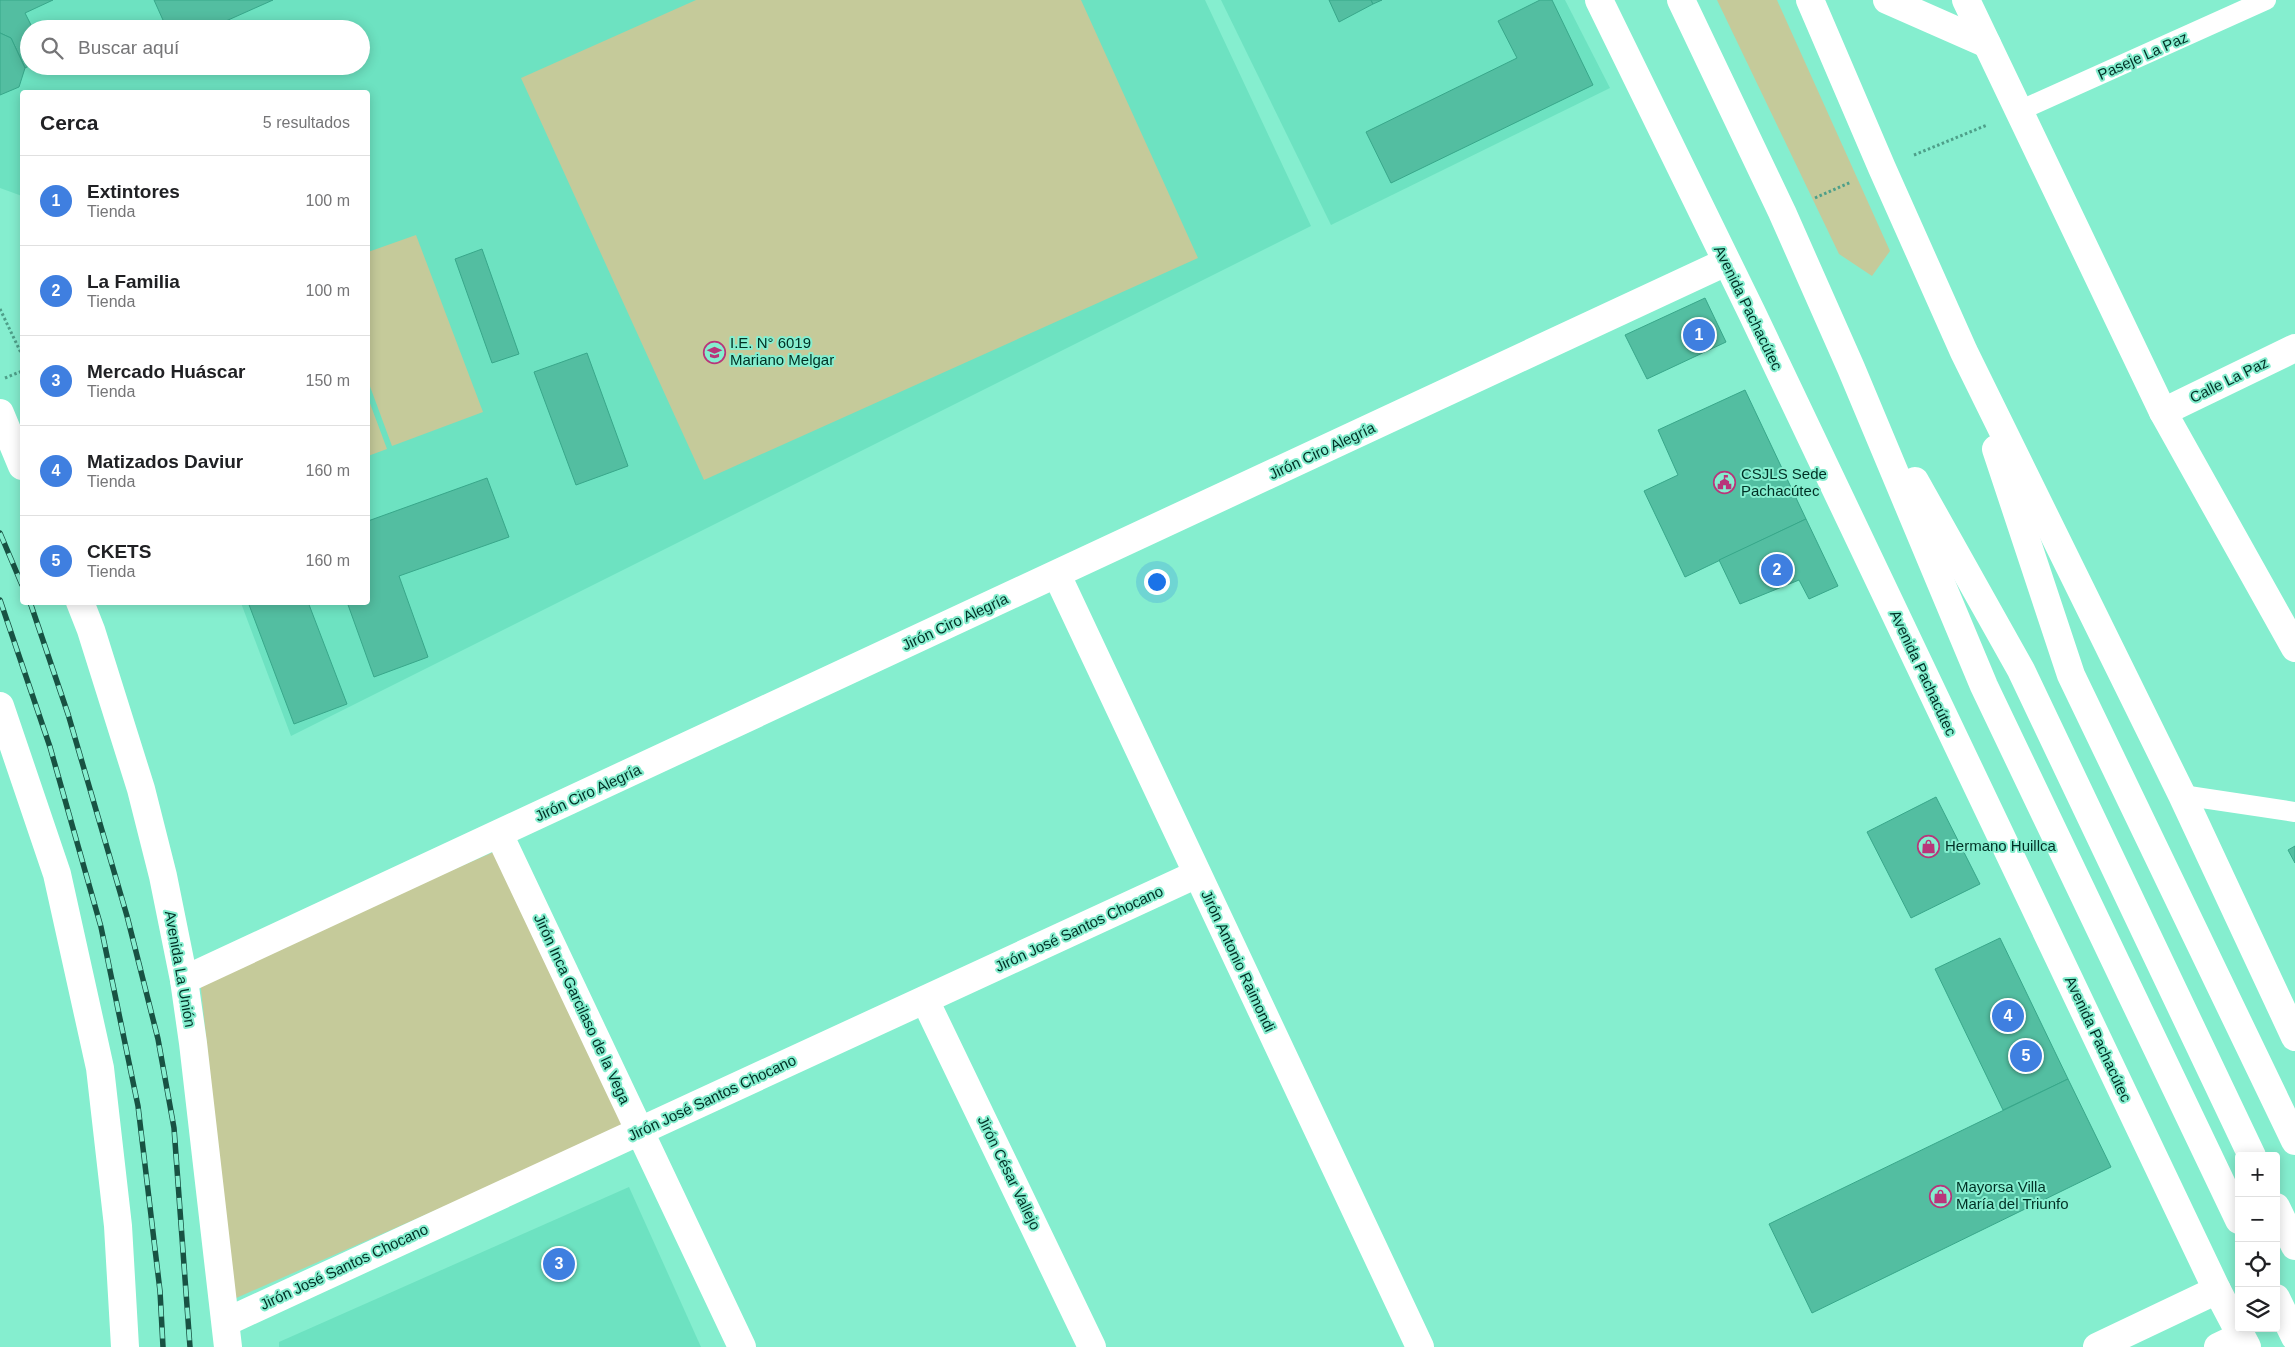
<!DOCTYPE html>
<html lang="es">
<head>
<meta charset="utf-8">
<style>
  :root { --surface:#fff; --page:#f6f6f6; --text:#202124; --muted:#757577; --line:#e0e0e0; --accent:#0b8043 }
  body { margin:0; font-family:Helvetica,sans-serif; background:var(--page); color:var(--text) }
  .controls { position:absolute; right:15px; bottom:15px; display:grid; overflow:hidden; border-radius:5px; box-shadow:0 2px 12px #0003 }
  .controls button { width:45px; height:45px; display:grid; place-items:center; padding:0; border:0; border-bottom:1px solid var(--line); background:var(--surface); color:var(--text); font:25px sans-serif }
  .you { position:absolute; left:1156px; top:581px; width:18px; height:18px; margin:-12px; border:4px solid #fff; border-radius:50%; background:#1a73e8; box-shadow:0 0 0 8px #1a73e833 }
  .badge { display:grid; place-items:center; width:32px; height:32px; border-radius:50%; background:var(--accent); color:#fff; font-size:16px; font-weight:700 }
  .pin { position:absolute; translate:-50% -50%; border:2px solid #fff; box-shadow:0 1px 5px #0006 }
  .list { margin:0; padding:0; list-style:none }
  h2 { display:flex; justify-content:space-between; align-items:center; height:65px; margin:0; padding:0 20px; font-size:21px }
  h2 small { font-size:16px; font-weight:400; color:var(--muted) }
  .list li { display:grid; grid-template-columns:32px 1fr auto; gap:15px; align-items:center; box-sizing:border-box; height:90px; padding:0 20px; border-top:1px solid var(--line) }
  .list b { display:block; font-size:19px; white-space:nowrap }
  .list p { margin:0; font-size:16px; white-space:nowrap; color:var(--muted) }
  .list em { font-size:16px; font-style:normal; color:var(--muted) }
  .icon { flex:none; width:28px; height:28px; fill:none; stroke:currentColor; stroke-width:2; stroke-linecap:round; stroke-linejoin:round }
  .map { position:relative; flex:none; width:2295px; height:1347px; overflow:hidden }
  .search { position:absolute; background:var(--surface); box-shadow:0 2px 12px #0003; left:20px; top:20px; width:350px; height:55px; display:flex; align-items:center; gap:12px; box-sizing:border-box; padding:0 18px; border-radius:28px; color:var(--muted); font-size:19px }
  .panel { position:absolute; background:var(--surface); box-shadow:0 2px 12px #0003; left:20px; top:90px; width:350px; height:515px; border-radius:5px }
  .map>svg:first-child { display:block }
  .built { fill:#6de2c1; fill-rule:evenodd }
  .green { fill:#c5ca9a }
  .building { fill:#53bea1; stroke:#38a78a }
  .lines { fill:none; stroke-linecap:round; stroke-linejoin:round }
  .path { stroke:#4e9f89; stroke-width:3; stroke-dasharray:2.5 2.5; stroke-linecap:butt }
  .lane { stroke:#fff; stroke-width:20 }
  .street { stroke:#fff; stroke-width:28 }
  .secondary { stroke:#fff; stroke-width:28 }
  .primary { stroke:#fff; stroke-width:28 }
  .rail-casing { stroke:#185243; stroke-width:5.5 }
  .rail { stroke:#85eecf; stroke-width:4; stroke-dasharray:11; stroke-linecap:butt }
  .labels { text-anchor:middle; stroke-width:4; stroke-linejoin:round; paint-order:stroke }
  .street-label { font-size:15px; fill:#003025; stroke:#85eecf }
  .poi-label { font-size:15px; fill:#003025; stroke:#85eecf; text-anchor:start }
</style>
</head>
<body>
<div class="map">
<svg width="2295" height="1347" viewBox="0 0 2295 1347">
  <rect width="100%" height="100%" fill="#85eecf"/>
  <g class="built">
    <path d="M 0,0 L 1205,0 L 1311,226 L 291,736 L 241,603 L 368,602 L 368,92 L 22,92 L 22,196 L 0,188 ZM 29,29 L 361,29 L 361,66 L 29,66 Z"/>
    <path d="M 1221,0 L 1565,0 L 1610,88 L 1331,225 Z"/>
    <path d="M 629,1187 L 701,1347 L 279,1347 L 279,1342 Z"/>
  </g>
  <g class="green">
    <path d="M 696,0 L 1081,0 L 1198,258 L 704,480 L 521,78 Z"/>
    <path d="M 1717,0 L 1777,0 L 1890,251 L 1872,276 L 1839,254 Z"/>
    <path d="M 416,235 L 483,412 L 392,446 L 368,381 L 368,252 Z"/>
    <path d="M 368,398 L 387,449 L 368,456 Z"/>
    <path d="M 496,851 L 629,1125 L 234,1299 L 200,980 Z"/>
  </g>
  <g class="building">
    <path d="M 0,0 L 53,0 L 25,13 L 33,29 L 29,29 L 29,66 L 25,68 L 11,38 L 0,33 Z"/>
    <path d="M 154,0 L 273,0 L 208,29 L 167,29 Z"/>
    <path d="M 1329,0 L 1371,0 L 1373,4 L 1339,22 Z"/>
    <path d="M 1371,0 L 1382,0 L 1373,4 Z"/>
    <path d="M 1540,0 L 1552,0 L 1593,85 L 1391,183 L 1366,132 L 1517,58 L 1498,21 Z"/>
    <path d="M 0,33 L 11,38 L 25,68 L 19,87 L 0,95 Z"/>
    <path d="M 482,249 L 519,354 L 492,363 L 455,259 Z"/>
    <path d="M 1705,298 L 1726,342 L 1647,379 L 1625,335 Z"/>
    <path d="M 587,353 L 628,466 L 576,485 L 534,372 Z"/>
    <path d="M 1745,390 L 1806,519 L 1685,577 L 1644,491 L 1678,475 L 1658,430 Z"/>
    <path d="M 487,478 L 509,537 L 399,576 L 428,657 L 374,677 L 347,602 L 368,602 L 368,521 Z"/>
    <path d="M 1806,519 L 1838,586 L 1809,599 L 1799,580 L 1740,604 L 1719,560 Z"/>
    <path d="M 248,602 L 308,602 L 347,704 L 294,724 Z"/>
    <path d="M 1936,797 L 1980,884 L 1911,918 L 1867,832 Z"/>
    <path d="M 2295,846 L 2295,863 L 2288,850 Z"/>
    <path d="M 2000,938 L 2068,1079 L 2003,1110 L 1935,969 Z"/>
    <path d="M 2068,1079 L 2111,1167 L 1812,1313 L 1769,1224 Z"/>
  </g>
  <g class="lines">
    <g class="path">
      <path d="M 1914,155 L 1987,125"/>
      <path d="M 1815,198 L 1851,182"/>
      <path d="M 0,309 L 22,355"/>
      <path d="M 5,378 L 22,371"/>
    </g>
    <g class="lane">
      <path d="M 2019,111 L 2266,0"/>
      <path d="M 2182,795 L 2295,812"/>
    </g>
    <g class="street">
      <path d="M 1599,0 L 1751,311 L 2217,1290 L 2247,1347"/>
      <path d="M 1966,0 L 2163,412 L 2295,648"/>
      <path d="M 2163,412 L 2295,348"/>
      <path d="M 1057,575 L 1420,1347"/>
      <path d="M 499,834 L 742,1347"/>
      <path d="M 184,980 L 1726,262"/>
      <path d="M 925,1000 L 1092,1347"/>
      <path d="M 226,1322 L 1197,874"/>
      <path d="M 2097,1347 L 2217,1290"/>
      <path d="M 2218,1347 L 2241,1336"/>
    </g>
    <g class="secondary">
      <path d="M 0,413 L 22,466"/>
      <path d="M 80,602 L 91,630 L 141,789 L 163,876 L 184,980 L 193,1043 L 228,1347"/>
      <path d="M 0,706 L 57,874 L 100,1068 L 118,1226 L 125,1347"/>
    </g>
    <g class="primary">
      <path d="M 1681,0 L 1782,212 L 1851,368 L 1984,686 L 2239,1220"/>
      <path d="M 1810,0 L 1882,168 L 1964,352 L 2182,795 L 2295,1037"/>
      <path d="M 1887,0 L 1987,44"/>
      <path d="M 1996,449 L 2071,675 L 2295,1141"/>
      <path d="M 1915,481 L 2021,670 L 2252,1156"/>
      <path d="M 2276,1207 L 2295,1246"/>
      <path d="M 2276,1298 L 2295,1337"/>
    </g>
    <defs>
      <g id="rail">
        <path d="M 0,533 L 22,585"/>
        <path d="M 0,600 L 50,747 L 101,927 L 138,1106 L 160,1291 L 163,1347"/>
        <path d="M 30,602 L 68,714 L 127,916 L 158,1039 L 174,1128 L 190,1347"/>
      </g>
    </defs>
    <use href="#rail" class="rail-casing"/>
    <use href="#rail" class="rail"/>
  </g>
  <defs>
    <symbol id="school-ring" viewBox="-11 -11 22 22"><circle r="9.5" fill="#85eecf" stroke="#b9357a" stroke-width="1.5"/><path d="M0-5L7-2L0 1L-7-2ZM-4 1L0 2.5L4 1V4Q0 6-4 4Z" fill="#b9357a"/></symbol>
    <symbol id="civic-ring" viewBox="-11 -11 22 22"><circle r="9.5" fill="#85eecf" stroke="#b9357a" stroke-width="1.5"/><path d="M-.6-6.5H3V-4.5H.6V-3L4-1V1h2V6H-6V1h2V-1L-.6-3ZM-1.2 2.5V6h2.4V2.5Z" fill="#b9357a"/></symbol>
    <symbol id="shop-ring" viewBox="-11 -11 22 22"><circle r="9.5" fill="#85eecf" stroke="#b9357a" stroke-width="1.5"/><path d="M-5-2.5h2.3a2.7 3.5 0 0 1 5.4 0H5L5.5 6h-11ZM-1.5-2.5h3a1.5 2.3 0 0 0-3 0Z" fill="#b9357a"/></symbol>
  </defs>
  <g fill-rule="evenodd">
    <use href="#school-ring" x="702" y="340" width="25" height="25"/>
    <use href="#civic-ring" x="1712" y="470" width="25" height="25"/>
    <use href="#shop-ring" x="1916" y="834" width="25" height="25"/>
    <use href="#shop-ring" x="1928" y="1184" width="25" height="25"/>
  </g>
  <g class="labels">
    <g class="street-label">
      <text transform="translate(2143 56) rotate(-24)" y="5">Paseje La Paz</text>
      <text transform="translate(1748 308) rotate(64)" y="5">Avenida Pachacútec</text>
      <text transform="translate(2229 380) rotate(-26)" y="5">Calle La Paz</text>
      <text transform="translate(1322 451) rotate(-25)" y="5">Jirón Ciro Alegría</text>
      <text transform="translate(955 622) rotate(-25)" y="5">Jirón Ciro Alegría</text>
      <text transform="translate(1923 673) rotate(65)" y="5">Avenida Pachacútec</text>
      <text transform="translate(588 793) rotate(-25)" y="5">Jirón Ciro Alegría</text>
      <text transform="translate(1079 929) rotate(-25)" y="5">Jirón José Santos Chocano</text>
      <text transform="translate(1238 961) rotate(65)" y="5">Jirón Antonio Raimondi</text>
      <text transform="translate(180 969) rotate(80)" y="5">Avenida La Unión</text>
      <text transform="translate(582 1009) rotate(65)" y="5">Jirón Inca Garcilaso de la Vega</text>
      <text transform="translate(2098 1039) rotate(65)" y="5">Avenida Pachacútec</text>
      <text transform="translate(712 1098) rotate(-25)" y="5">Jirón José Santos Chocano</text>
      <text transform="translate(1009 1173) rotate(64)" y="5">Jirón César Vallejo</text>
      <text transform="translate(344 1267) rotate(-25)" y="5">Jirón José Santos Chocano</text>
    </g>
    <g class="poi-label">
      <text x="730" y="348">I.E. N° 6019<tspan x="730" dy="17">Mariano Melgar</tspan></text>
      <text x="1741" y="479">CSJLS Sede<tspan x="1741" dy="17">Pachacútec</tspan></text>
      <text x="1945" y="851">Hermano Huillca</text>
      <text x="1956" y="1192">Mayorsa Villa<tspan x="1956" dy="17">María del Triunfo</tspan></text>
    </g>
  </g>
</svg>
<div class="controls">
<button>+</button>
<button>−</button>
<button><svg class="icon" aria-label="locate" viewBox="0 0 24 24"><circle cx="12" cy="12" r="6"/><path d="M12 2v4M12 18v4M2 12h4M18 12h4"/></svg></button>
<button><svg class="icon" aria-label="layers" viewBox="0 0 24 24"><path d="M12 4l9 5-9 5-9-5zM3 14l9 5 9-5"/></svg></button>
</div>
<div class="you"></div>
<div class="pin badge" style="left:1699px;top:335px;background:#3f7fe0">1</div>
<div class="pin badge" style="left:1777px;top:570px;background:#3f7fe0">2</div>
<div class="pin badge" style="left:559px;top:1264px;background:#3f7fe0">3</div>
<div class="pin badge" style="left:2008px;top:1016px;background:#3f7fe0">4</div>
<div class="pin badge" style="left:2026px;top:1056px;background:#3f7fe0">5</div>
<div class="search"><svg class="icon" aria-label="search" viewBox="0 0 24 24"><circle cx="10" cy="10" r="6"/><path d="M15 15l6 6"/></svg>Buscar aquí</div>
<section class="panel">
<h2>Cerca<small>5 resultados</small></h2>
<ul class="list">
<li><span class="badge" style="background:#3f7fe0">1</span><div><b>Extintores</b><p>Tienda</p></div><em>100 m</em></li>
<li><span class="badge" style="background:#3f7fe0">2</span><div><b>La Familia</b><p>Tienda</p></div><em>100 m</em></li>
<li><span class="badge" style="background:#3f7fe0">3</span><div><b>Mercado Huáscar</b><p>Tienda</p></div><em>150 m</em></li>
<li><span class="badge" style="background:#3f7fe0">4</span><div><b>Matizados Daviur</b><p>Tienda</p></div><em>160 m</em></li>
<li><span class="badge" style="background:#3f7fe0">5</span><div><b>CKETS</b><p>Tienda</p></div><em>160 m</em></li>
</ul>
</section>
</div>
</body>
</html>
